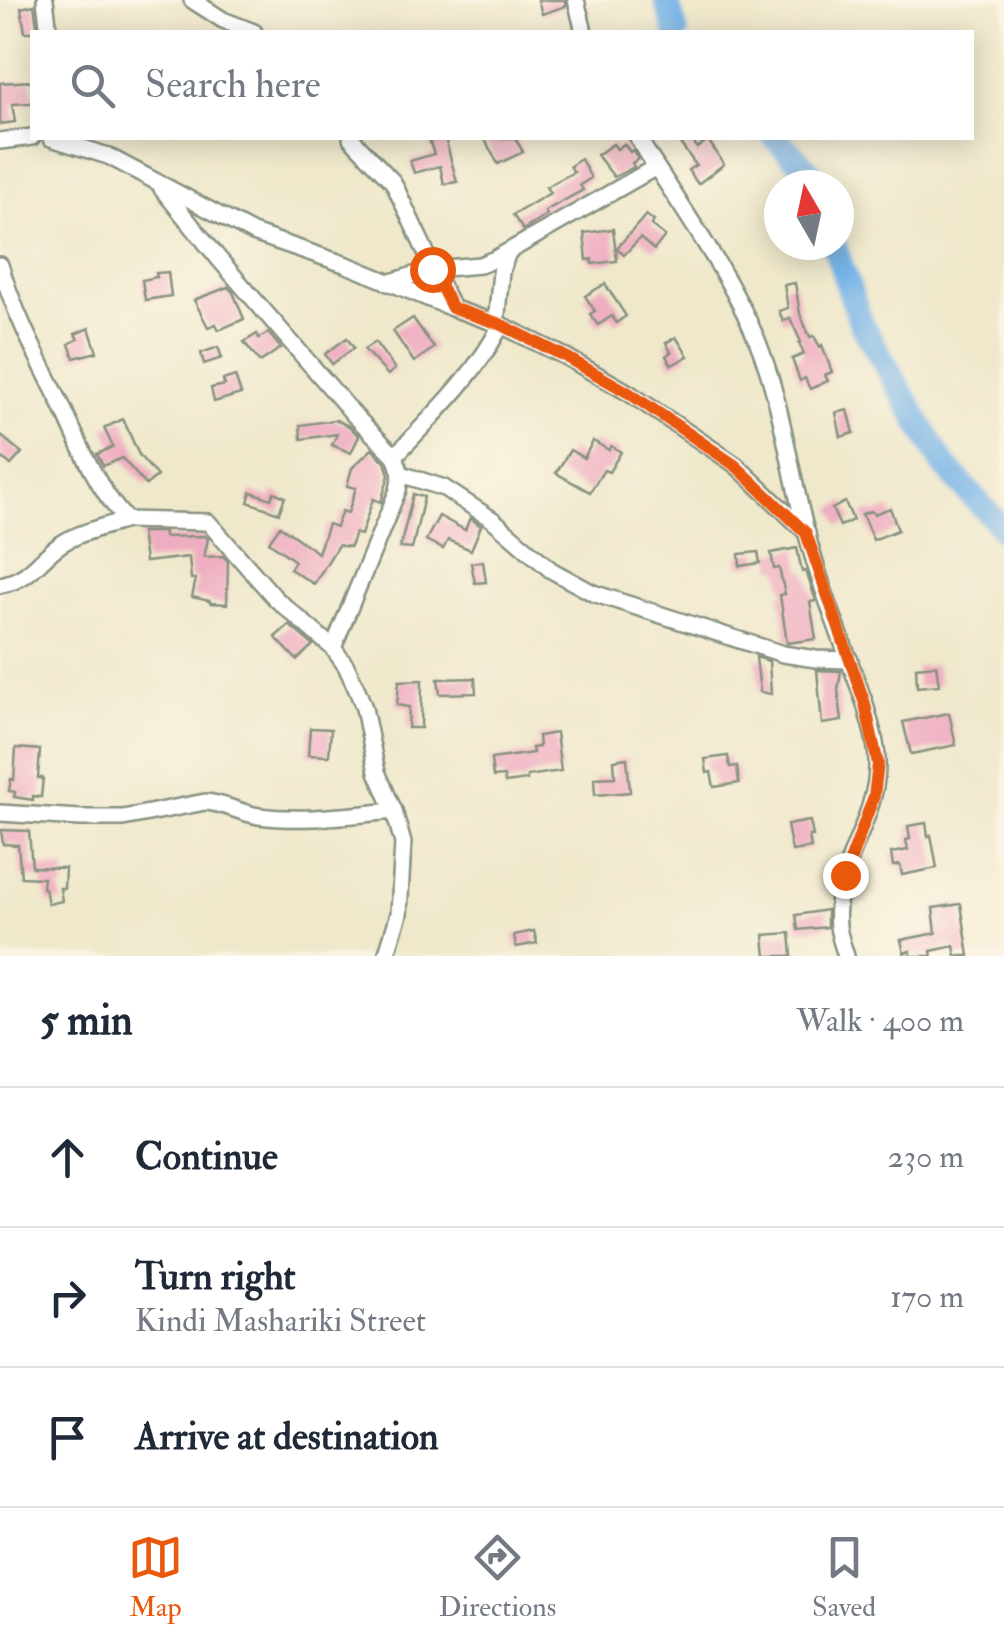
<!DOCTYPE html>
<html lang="en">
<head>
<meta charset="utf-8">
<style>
  :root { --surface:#fff; --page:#f2f2f3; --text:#1f2937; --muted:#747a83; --line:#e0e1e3; --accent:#ea580c }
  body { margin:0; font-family:"IM FELL Double Pica",serif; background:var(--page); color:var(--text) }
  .compass { position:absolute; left:764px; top:170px; width:90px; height:90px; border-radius:50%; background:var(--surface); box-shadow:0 5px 25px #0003; rotate:351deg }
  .stop { position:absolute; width:30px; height:30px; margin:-22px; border:8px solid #ea580c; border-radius:50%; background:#fff }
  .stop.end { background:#ea580c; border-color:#fff; box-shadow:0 2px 10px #0008 }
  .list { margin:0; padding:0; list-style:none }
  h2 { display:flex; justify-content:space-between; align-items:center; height:130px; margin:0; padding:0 40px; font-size:42px }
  h2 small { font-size:32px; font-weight:400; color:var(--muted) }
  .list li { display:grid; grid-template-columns:65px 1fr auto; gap:30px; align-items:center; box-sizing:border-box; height:140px; padding:0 40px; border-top:2px solid var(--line) }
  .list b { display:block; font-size:38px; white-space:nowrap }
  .list p { margin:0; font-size:32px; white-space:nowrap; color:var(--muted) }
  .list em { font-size:32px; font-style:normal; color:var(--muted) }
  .icon { flex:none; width:55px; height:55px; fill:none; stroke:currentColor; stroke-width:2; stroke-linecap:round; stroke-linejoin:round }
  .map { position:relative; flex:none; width:1004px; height:956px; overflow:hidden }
  .search { position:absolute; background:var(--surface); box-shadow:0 5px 25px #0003; left:30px; right:30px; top:30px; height:110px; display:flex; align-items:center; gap:25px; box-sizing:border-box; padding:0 35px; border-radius:0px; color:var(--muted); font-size:38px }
  .sheet { height:550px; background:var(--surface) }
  nav { display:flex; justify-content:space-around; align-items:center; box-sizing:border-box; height:140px; border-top:2px solid var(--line); background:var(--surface); font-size:28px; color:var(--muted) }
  nav a { display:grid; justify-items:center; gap:5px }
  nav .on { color:var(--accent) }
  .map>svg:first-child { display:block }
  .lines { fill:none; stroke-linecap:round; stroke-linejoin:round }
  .river { stroke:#74b3e7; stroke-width:25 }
  .building { fill:#efadc1 }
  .minor-casing { stroke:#879280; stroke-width:20 }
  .minor { stroke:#fff; stroke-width:15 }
  .route { stroke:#ea580c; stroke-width:12 }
</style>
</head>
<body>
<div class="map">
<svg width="1004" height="956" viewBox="0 0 1004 956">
  <rect width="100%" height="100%" fill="#fcf5e5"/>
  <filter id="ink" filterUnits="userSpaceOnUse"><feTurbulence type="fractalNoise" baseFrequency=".01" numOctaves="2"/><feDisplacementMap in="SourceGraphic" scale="20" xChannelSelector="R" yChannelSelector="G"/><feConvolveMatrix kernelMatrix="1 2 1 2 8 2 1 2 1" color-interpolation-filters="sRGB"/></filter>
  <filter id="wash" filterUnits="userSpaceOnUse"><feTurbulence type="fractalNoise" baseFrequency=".0048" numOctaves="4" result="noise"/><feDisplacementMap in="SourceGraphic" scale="40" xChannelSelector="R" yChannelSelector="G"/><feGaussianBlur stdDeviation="2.25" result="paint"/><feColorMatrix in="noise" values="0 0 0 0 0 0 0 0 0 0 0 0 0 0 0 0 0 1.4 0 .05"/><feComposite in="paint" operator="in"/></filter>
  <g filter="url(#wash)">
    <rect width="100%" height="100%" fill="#efe8cb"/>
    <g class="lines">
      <g class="river">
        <path d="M 666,0 L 676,32"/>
        <path d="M 775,138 L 809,171 L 814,185"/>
        <path d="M 834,245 L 861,323 L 944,465 L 1004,530"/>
      </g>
    </g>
    <g id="blocks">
      <g class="building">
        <path d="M 538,0 L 565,0 L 566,6 L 542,14 Z"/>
        <path d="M 34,5 L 38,32 L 25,32 L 21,8 Z"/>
        <path d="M 32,81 L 32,103 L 12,104 L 15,122 L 0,124 L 0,83 Z"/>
        <path d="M 436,138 L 445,138 L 457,182 L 444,184 L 440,166 L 414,173 L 410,161 L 434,154 L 429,140 Z"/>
        <path d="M 484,138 L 515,138 L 523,152 L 498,164 Z"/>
        <path d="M 676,138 L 691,138 L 697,148 L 708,140 L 724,164 L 698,184 L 688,170 L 696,165 Z"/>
        <path d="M 613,144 L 617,149 L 624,144 L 630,152 L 633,150 L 638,159 L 632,163 L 634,167 L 614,177 L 597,155 Z"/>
        <path d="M 581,159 L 591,178 L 580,185 L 583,190 L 545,211 L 547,215 L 523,230 L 513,215 L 550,193 L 546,187 L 574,172 L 570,166 Z"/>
        <path d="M 646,215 L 654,221 L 651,225 L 665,236 L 654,250 L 640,238 L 624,255 L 617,248 Z"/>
        <path d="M 613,229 L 617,261 L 592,264 L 592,259 L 587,260 L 584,233 Z"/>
        <path d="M 168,272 L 171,296 L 145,300 L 142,280 L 157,277 L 156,273 Z"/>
        <path d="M 795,283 L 800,314 L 810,337 L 814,336 L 820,347 L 822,345 L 832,372 L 825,375 L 828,381 L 810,389 L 805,378 L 800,381 L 792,359 L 804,354 L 799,343 L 801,342 L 790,318 L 783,321 L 779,311 L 788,308 L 784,285 Z"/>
        <path d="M 605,284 L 626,316 L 616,323 L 612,316 L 598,325 L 590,314 L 595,311 L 585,296 Z"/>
        <path d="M 228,287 L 233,292 L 244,319 L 219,330 L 216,324 L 208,327 L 194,300 Z"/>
        <path d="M 413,318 L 434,348 L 414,362 L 393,331 Z"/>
        <path d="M 89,328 L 97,352 L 74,358 L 69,344 L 78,339 L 75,334 Z"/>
        <path d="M 268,333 L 281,348 L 260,362 L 244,342 L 257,334 L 259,338 Z"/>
        <path d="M 676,337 L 688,356 L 672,365 L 666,356 L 671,352 L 666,343 Z"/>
        <path d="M 347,338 L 354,348 L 332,364 L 325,354 Z"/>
        <path d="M 375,342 L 395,369 L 388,375 L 364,349 Z"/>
        <path d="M 218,347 L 222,358 L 204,364 L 201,353 Z"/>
        <path d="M 235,376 L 241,394 L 214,402 L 211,388 L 225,385 L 223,380 Z"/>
        <path d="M 848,410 L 854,433 L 841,437 L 836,413 Z"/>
        <path d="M 123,419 L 139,455 L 157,476 L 146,485 L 122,458 L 103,466 L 97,454 L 113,447 L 104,428 Z"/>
        <path d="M 336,420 L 349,426 L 359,436 L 351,453 L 332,445 L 337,434 L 301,439 L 300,425 Z"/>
        <path d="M 0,435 L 22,453 L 11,465 L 0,456 Z"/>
        <path d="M 593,441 L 609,450 L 611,446 L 621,452 L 609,472 L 604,470 L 590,492 L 556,473 L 570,450 L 584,458 Z"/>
        <path d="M 372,449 L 385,462 L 389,475 L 381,502 L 373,499 L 361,535 L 355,533 L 350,547 L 338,545 L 314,584 L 290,569 L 295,561 L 269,542 L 280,526 L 318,553 L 328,524 L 336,527 L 342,511 L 348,513 L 356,488 L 347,486 L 352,468 Z"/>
        <path d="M 251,492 L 271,499 L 274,492 L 285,497 L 279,513 L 248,502 Z"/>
        <path d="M 413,494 L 424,497 L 412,549 L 400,548 Z"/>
        <path d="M 845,502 L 853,520 L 840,526 L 832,509 Z"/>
        <path d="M 890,508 L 898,530 L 873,540 L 862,514 L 871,511 L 874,514 Z"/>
        <path d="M 439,516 L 465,530 L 470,518 L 481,526 L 471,550 L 448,540 L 443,549 L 426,540 Z"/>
        <path d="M 141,532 L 164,532 L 164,537 L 205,536 L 208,539 L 204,557 L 223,556 L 228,561 L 227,604 L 210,603 L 210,601 L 192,597 L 196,579 L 191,579 L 189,557 L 145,562 Z"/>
        <path d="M 797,548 L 802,572 L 806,571 L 816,601 L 810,602 L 816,639 L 787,643 L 780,595 L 785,594 L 779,568 L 774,569 L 771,553 Z"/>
        <path d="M 758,552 L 760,563 L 740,566 L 739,554 Z"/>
        <path d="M 483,561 L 486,582 L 475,583 L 471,563 Z"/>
        <path d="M 289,625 L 313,645 L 297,660 L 275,637 Z"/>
        <path d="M 756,657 L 769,661 L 771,694 L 760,692 Z"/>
        <path d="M 936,665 L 939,685 L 917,687 L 916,667 Z"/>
        <path d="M 817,670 L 841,671 L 838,690 L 842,721 L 822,724 Z"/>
        <path d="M 475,678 L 476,693 L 440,694 L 438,679 Z"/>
        <path d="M 422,680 L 421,728 L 408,728 L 409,707 L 397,705 L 399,681 Z"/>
        <path d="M 949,713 L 956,745 L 911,754 L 903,722 Z"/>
        <path d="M 310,728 L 331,729 L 329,756 L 308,755 Z"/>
        <path d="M 556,733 L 561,771 L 527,776 L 527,780 L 505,783 L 504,776 L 493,777 L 491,759 L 533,753 L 532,748 L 539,747 L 538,736 Z"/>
        <path d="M 16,748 L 40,750 L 38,778 L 43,778 L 41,797 L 33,796 L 33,800 L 14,797 L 15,792 L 9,791 L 11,779 L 14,780 Z"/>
        <path d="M 728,756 L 730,767 L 737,766 L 739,783 L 714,787 L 711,772 L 707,773 L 705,759 Z"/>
        <path d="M 627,758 L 630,792 L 595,795 L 594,778 L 615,777 L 614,760 Z"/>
        <path d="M 810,821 L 813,836 L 809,836 L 811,848 L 792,851 L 787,825 Z"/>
        <path d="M 926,823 L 928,836 L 931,835 L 937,868 L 902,875 L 900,865 L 893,866 L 891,853 L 908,850 L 906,840 L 910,839 L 908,826 Z"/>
        <path d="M 1,830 L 29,831 L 32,867 L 65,868 L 64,888 L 60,888 L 62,901 L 48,904 L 45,888 L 42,888 L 43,878 L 21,877 L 18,845 L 3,844 Z"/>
        <path d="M 961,904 L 969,956 L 956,956 L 954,946 L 931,951 L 932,956 L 911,956 L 910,951 L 904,953 L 901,940 L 936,933 L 933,908 Z"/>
        <path d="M 827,910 L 827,927 L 798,930 L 796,915 Z"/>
        <path d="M 534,931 L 537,943 L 516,947 L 514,935 Z"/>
        <path d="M 790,933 L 792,956 L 766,956 L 764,935 Z"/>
      </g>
    </g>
  </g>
  <g filter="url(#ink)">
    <use href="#blocks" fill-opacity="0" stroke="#879280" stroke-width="2.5"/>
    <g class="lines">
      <defs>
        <g id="minor">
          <path d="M 45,0 L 49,32"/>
          <path d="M 192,0 L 223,20 L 254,32"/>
          <path d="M 576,0 L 584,32"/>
          <path d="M 51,138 L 108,156 L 253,233 L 347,265 L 452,308 L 501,325 L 566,357 L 629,393 L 736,465 L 807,533"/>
          <path d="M 351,138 L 393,182 L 452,308"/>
          <path d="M 638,138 C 679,205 726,267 757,340 C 782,402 789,468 806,531 C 821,590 845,647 865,704 C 870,724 878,745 877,766 C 877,821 832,869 838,926 C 839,936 843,946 846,956"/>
          <path d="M 0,141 L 32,137"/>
          <path d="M 162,189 L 219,259 L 356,417 L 395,456 L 401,474 L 398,490 L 333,648"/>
          <path d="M 0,265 C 14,312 37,356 59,400 C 78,440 93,481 122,515 L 126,520 L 208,522 L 276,599 L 333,648 L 346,666 L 358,692 L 364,708 L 377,772 L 394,811 L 403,843 L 399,914 L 386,956"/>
          <path d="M 388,283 L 433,269 L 480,265 L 495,259 L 656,167"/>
          <path d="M 496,323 L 501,272 L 508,252"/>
          <path d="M 395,456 C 433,415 476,375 501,325"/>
          <path d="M 401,474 L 444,488 L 493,520 L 551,570 L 593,593 L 783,654 L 816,659 L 850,660"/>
          <path d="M 0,585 C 35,578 39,556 66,541 C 83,531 107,526 126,520"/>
          <path d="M 0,813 L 80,818 L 123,818 L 205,802 C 224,803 240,813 259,816 C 303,822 350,815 394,811"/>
        </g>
      </defs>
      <use href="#minor" class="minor-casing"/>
      <use href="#minor" class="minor"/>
    </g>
  </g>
  <g class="lines" filter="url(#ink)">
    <path class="route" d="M 432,269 L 452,308 L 500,324 L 566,357 L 629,393 L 736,466 L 806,533 L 865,704 L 878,764 L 874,796 L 845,875"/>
  </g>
</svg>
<svg class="compass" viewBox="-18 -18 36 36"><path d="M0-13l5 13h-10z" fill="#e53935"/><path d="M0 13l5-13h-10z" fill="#747a83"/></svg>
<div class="stop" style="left:432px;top:269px"></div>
<div class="stop end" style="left:845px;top:875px"></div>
<div class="search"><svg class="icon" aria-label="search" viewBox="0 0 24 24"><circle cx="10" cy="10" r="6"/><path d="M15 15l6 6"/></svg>Search here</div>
</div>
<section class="sheet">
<h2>5 min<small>Walk · 400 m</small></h2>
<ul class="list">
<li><svg class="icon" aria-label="ahead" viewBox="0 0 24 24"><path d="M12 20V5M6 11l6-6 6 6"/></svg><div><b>Continue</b></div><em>230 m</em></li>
<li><svg class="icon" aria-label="right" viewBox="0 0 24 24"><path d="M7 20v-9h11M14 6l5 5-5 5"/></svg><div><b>Turn right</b><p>Kindi Mashariki Street</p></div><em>170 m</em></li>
<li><svg class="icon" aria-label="arrive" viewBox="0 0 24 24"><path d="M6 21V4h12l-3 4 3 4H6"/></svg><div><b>Arrive at destination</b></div></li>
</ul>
</section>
<nav>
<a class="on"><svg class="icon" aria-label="map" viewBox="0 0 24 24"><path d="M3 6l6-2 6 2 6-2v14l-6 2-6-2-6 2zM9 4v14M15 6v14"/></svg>Map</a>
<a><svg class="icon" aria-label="directions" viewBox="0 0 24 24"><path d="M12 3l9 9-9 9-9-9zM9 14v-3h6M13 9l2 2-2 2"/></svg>Directions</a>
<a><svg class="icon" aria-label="saved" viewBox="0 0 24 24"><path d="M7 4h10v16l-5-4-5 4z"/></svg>Saved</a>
</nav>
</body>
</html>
